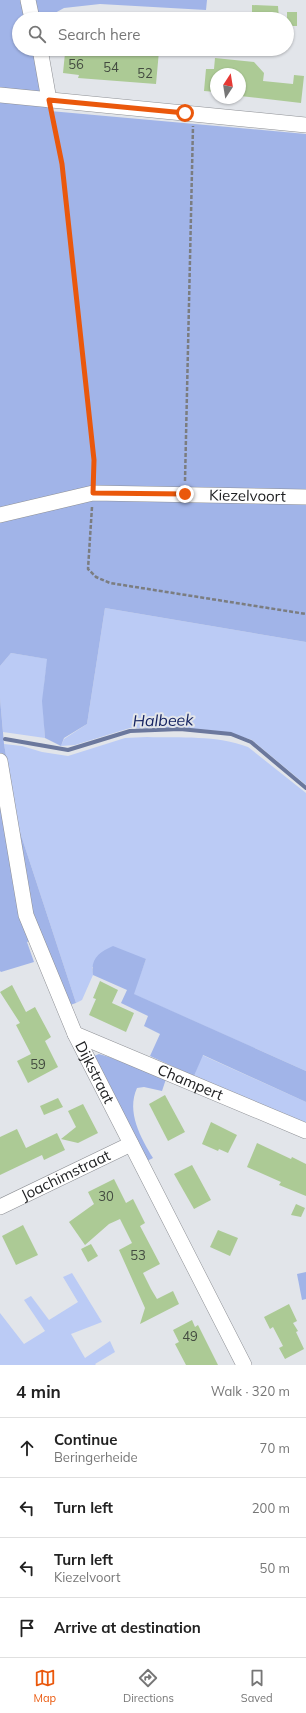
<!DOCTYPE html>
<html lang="en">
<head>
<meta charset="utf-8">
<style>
  :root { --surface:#fff; --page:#f6f6f6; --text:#222; --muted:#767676; --line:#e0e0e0; --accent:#ea580c }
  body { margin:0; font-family:Mulish,sans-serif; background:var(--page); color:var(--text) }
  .compass { position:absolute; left:210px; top:68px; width:36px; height:36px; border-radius:50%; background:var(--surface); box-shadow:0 1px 3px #0004; rotate:12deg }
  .stop { position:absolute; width:12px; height:12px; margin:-9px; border:3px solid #ea580c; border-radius:50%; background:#fff }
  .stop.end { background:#ea580c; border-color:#fff; box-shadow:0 1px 4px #0008 }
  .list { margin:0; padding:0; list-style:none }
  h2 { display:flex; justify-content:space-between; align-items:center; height:52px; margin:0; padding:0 16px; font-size:17px }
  h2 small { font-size:13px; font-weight:400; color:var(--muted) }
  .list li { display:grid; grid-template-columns:26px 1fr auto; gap:12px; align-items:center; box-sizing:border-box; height:60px; padding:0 16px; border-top:1px solid var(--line) }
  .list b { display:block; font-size:15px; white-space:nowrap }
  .list p { margin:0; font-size:13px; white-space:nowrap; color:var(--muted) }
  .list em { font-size:13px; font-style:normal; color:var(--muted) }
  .icon { flex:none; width:22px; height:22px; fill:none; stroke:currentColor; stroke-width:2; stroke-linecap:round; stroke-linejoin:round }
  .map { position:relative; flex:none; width:306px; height:1365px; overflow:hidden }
  .search { position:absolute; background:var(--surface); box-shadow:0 1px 3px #0004; left:12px; right:12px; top:12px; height:44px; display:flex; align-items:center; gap:10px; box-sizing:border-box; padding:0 14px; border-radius:22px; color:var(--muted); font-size:15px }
  .sheet { height:292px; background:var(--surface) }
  nav { display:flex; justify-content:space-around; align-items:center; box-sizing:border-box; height:56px; border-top:1px solid var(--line); background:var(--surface); font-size:11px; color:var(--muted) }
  nav a { display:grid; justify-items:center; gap:2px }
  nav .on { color:var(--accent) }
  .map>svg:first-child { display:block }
  .green { fill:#bbcbf5 }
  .forest { fill:#a1b4e8 }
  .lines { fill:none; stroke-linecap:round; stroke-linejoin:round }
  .stream { stroke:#6b789d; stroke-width:4 }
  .building { fill:#acca95 }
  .street-casing { stroke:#8e9095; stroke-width:16 }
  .path { stroke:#7b7d80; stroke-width:2.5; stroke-dasharray:4 2; stroke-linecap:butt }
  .street { stroke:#fff; stroke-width:15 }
  .route { stroke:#ea580c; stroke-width:5 }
  .labels { text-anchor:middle; stroke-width:4; stroke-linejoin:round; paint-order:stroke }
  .number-label { font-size:13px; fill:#434b40 }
  .street-label { font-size:15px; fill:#202123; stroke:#e2e5ea }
  .water-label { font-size:16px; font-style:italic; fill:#172562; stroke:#e2e5ea }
</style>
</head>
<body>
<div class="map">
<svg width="306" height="1365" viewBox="0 0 306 1365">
  <rect width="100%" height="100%" fill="#e2e5ea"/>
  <g class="green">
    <path d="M 105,608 L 306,642 L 306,785 L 252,740 L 230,733 L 208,730 L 130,728 L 75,745 L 61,746 L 64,739 L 87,724 Z"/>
    <path d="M 11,653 L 48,659 C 42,689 43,707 45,738 L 3,732 L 0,698 L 0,666 Z"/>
    <path d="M 147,737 C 180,738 217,735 248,747 L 306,793 L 306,1071 L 133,994 L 146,959 L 92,967 L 93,975 L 82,1000 L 76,1003 L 18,826 L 4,744 L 22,746 L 42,752 L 68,756 L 125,738 Z"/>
    <path d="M 202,1055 L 306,1102 L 306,1126 L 194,1076 Z"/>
    <path d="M 72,1273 L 102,1322 L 71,1334 L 85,1358 L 110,1341 L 115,1352 L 95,1364 L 96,1365 L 0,1365 L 0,1313 L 24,1344 L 45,1331 L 24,1300 L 31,1296 L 49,1320 L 78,1302 L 63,1277 Z"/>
  </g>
  <g class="forest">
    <path d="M 0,0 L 207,0 L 206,10 L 100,4 L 64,8 L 44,19 L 19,19 L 19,49 L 45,49 L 50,111 L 306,134 L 306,642 L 105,608 L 87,724 L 64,738 L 61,746 L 45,738 L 42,701 L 47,659 L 11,653 L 0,666 Z"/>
    <path d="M 0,698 L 4,744 L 18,826 L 76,1003 L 67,1006 L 41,937 L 27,942 L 34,962 L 1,972 L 0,971 Z"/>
    <path d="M 113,946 L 146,959 L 134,994 L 306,1071 L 306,1102 L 203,1055 L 194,1076 L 150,1056 L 160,1034 L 144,1026 L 148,1016 L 121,1003 L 127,990 L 93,975 C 90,958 100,952 113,946 Z"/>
    <path d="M 99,1054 L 109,1057 L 166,1079 L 162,1091 L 144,1087 L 137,1088 C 126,1112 141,1138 153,1158 L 147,1161 L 94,1056 Z"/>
    <path d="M 306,1272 L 306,1299 L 302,1300 L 297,1274 Z"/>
  </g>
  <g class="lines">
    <path class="stream" d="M 5,739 L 68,750 L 130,731 L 180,729 L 231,734 L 251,742 L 306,788"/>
  </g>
  <g class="building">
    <path d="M 252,5 L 278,6 L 279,19 L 252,19 Z"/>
    <rect x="287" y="12" width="10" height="14"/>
    <path d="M 92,49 L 141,49 L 159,51 L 156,84 L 78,78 L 79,75 L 63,73 L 65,53 L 92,56 Z"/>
    <path d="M 215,58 L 254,62 L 264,73 L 263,81 L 293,84 L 294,75 L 304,76 L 301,103 L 240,96 L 240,74 L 216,74 L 216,92 L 204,91 L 206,69 L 214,69 Z"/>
    <path d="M 100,981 L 118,990 L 112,1003 L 134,1013 L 126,1032 L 89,1015 L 96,999 L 93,998 Z"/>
    <path d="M 12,985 L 26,1012 L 35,1007 L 51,1037 L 45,1041 L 58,1067 L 28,1083 L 17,1061 L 31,1054 L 16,1025 L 20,1023 L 0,992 Z"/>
    <path d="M 165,1095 L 185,1132 L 168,1141 L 149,1104 Z"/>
    <path d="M 58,1098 L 63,1107 L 44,1115 L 40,1106 Z"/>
    <path d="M 83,1104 L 98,1133 L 78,1143 L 61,1139 L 76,1127 L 68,1111 Z"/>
    <path d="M 211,1122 L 237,1135 L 228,1153 L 219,1149 L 218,1151 L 202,1144 Z"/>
    <path d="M 17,1129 L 26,1148 L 57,1133 L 65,1150 L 44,1160 L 42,1155 L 0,1175 L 0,1137 Z"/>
    <path d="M 257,1143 L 291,1159 L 292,1157 L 306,1164 L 306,1196 L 279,1185 L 281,1182 L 247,1167 Z"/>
    <path d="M 192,1165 L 211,1200 L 194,1209 L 174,1174 Z"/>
    <path d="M 114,1179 L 126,1203 L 133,1199 L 145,1223 L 140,1226 L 160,1264 L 143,1273 L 151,1289 L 157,1299 L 173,1291 L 179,1304 L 140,1324 L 145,1308 L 119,1250 L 132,1243 L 120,1219 L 109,1224 L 85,1245 L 69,1222 L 94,1204 L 88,1192 Z"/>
    <path d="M 296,1204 L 305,1208 L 301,1217 L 291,1215 Z"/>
    <path d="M 23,1225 L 38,1255 L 16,1265 L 2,1236 Z"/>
    <path d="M 218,1230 L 238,1238 L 230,1256 L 210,1247 Z"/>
    <path d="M 91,1244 L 98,1256 L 88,1262 L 81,1249 Z"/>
    <path d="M 289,1304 L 297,1321 L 293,1323 L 298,1331 L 296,1332 L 304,1349 L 285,1359 L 279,1348 L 283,1346 L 273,1327 L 270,1329 L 264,1317 Z"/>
    <path d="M 192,1320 L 195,1327 L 198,1325 L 218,1365 L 186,1365 L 175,1344 L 179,1342 L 173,1330 Z"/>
  </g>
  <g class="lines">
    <defs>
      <g id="street">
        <path d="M 28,0 L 32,19"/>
        <path d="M 40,49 L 49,100"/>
        <path d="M 0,95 L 306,125"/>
        <path id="s1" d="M 0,515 L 93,493 L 306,497"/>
        <path id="s2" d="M 0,761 L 26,915 L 75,1034 L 244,1365"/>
        <path id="s3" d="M 75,1034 L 306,1131"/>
        <path id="s4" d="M 0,1207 L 131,1144"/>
      </g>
    </defs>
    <use href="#street" class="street-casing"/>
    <g class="path">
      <path d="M 52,114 L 62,164 L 94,460 L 94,480"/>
      <path d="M 185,481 L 193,126"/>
      <path d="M 92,507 L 88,569 L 96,577 L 110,583 L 306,614"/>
    </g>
    <use href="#street" class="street"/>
  </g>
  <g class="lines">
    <path class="route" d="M 185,494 L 93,493 L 94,460 L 62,164 L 49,100 L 185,113"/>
  </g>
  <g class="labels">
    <g class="number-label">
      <text x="76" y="69">56</text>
      <text x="111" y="72">54</text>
      <text x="145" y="78">52</text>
      <text x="38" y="1069">59</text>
      <text x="106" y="1201">30</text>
      <text x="138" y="1260">53</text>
      <text x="190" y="1341">49</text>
    </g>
    <g class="street-label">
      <text dy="5" stroke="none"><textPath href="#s1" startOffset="250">Kiezelvoort</textPath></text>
      <text dy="5" stroke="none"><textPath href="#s2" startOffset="328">Dijkstraat</textPath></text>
      <text dy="5" stroke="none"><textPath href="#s3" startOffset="125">Champert</textPath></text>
      <text dy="5" stroke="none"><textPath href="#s4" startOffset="73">Joachimstraat</textPath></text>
    </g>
    <g class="water-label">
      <text transform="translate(163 720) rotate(-1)" y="6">Halbeek</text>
    </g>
  </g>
</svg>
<svg class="compass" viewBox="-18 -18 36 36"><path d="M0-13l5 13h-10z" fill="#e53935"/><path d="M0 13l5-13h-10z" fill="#767676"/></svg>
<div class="stop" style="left:185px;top:113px"></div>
<div class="stop end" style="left:185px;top:494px"></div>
<div class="search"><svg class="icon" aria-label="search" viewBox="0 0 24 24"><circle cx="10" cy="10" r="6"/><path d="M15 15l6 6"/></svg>Search here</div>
</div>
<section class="sheet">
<h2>4 min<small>Walk · 320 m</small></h2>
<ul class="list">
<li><svg class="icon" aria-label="ahead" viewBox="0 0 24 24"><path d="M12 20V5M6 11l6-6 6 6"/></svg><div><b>Continue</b><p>Beringerheide</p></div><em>70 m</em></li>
<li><svg class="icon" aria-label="left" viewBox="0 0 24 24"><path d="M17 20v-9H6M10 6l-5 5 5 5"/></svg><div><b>Turn left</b></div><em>200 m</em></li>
<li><svg class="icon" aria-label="left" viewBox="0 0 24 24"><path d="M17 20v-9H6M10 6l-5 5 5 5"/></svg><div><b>Turn left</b><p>Kiezelvoort</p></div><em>50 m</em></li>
<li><svg class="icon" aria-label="arrive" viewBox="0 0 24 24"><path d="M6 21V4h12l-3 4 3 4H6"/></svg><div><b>Arrive at destination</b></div></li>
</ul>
</section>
<nav>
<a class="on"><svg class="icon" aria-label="map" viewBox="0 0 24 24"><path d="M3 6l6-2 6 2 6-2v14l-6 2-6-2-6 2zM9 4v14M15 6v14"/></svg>Map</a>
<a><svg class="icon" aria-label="directions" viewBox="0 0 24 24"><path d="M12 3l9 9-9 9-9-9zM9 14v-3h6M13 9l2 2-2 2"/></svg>Directions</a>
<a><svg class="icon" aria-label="saved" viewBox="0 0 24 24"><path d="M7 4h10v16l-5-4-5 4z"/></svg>Saved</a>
</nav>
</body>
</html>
